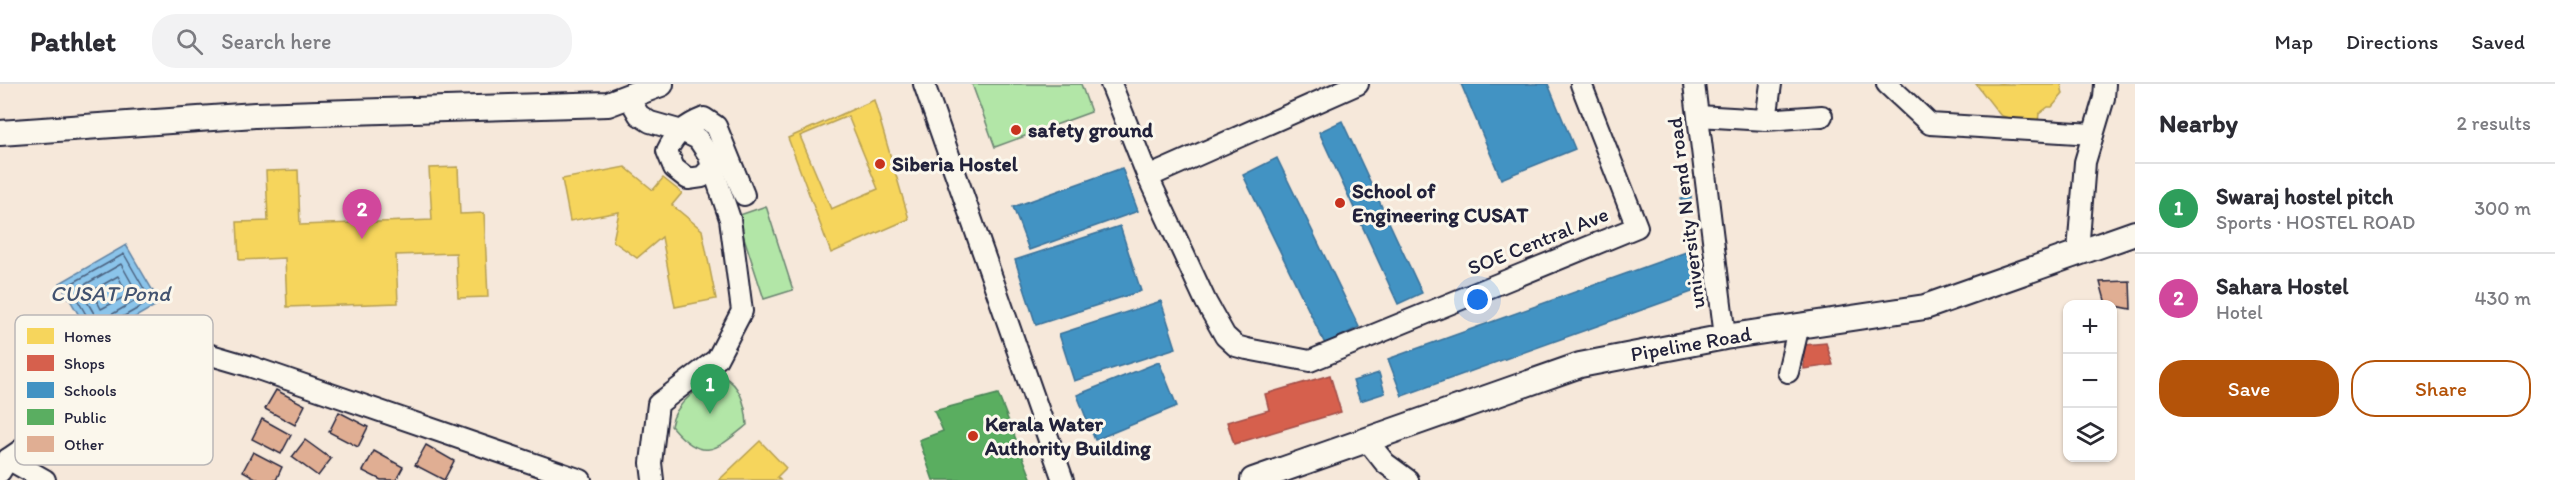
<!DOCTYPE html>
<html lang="en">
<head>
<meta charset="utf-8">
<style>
  :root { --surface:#fff; --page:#f2f2f3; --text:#2b2b33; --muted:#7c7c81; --line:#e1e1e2; --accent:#b45309 }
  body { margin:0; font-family:Itim,sans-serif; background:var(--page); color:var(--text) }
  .controls { position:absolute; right:18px; bottom:18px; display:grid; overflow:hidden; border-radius:12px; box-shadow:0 2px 4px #0004 }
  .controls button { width:54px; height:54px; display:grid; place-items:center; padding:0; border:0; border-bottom:2px solid var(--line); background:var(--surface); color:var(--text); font:30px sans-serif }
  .you { position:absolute; left:1478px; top:216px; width:21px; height:21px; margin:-15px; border:4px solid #fff; border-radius:50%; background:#1a73e8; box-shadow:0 0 0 9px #1a73e833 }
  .badge { display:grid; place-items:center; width:39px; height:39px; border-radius:50%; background:var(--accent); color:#fff; font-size:20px; font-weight:700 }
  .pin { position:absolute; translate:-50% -50px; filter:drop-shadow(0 2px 3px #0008) }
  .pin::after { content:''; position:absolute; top:32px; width:21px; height:18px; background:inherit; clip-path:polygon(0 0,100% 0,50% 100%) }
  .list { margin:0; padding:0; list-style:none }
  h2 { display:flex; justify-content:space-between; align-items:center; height:78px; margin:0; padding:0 24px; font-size:26px }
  h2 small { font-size:20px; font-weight:400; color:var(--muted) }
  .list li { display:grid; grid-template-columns:39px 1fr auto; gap:18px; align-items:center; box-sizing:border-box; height:90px; padding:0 24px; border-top:2px solid var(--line) }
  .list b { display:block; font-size:22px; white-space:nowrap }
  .list p { margin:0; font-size:20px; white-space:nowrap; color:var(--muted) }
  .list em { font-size:20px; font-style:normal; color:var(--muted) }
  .actions { display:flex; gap:12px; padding:18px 24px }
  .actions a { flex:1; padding:14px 0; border:2px solid var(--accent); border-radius:24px; text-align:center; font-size:21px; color:var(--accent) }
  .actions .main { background:var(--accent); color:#fff }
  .icon { flex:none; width:33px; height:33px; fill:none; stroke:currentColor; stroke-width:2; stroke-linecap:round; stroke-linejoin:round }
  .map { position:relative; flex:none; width:2135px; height:396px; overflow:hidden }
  header { display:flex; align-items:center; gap:36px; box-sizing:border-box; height:84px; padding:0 30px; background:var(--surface); border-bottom:2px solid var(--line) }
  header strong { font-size:28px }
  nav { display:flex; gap:33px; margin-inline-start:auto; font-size:21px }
  .search { width:420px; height:54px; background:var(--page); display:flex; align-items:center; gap:15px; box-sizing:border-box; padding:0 21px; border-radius:24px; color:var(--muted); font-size:22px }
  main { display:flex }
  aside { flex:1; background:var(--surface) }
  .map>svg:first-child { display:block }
  .green { fill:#b2e6a7; stroke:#6a8471; stroke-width:1.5 }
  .water { fill:#8bc4ea; stroke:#6183a4; stroke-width:1.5 }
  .homes { fill:#f6d55c; stroke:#b69f52; stroke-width:1.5; fill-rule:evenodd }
  .shops { fill:#d6604d; stroke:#a04d48; stroke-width:1.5 }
  .schools { fill:#4393c3; stroke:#39719a; stroke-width:1.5 }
  .public { fill:#5aae61; stroke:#498456; stroke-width:1.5 }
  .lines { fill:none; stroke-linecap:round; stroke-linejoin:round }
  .shore { stroke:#4c6381; stroke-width:1.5 }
  .building { fill:#e0ae93; stroke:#22223b; stroke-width:1.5 }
  .minor-casing { stroke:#22223b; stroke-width:24 }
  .tertiary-casing { stroke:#22223b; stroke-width:28 }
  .minor { stroke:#fbf7ec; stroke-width:20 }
  .tertiary { stroke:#fbf7ec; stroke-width:24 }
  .poi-dot { fill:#c8321e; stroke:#fbf7ec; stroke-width:2 }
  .labels { text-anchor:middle; stroke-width:6; stroke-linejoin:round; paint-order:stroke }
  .poi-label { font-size:21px; font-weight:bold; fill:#22223b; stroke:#fbf7ec; text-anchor:start }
  .street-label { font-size:21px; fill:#22223b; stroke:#fbf7ec }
  .water-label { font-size:22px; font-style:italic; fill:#425370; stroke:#fbf7ec }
  .key { fill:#fbf7ec; stroke:#bab7b7; stroke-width:1.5 }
  .key-label { font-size:16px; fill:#22223b }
</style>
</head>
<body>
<header>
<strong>Pathlet</strong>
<div class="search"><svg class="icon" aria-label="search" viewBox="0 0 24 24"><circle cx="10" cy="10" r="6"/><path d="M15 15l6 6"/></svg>Search here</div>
<nav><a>Map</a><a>Directions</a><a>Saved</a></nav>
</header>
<main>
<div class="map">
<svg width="2135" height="396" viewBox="0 0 2135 396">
  <rect width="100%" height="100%" fill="#f6e8da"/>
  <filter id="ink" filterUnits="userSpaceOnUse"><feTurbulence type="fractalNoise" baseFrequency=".0167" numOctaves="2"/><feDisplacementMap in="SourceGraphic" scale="12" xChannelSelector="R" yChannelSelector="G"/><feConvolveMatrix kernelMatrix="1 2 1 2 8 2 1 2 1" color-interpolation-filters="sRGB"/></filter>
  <g filter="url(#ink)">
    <g class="green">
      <path d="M 972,0 L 1081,0 L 1091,28 L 995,63 Z"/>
      <path d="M 766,122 L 793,206 L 764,215 L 737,132 Z"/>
      <path d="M 724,293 C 741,302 746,322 747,341 C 715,367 703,379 671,342 C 675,318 703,299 724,293 Z"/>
    </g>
    <path class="water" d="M 126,161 L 160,219 L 94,257 L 60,199 Z"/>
    <g class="homes">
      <path d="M 1976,0 L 2061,0 L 2063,10 L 2052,23 L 2048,23 L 2039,30 L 2038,38 L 2023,40 L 2000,31 Z"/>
      <path d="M 874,16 L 909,135 L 831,169 L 788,54 ZM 848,32 L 878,105 L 831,125 L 800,52 Z"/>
      <path d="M 458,83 L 460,130 L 484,129 L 488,213 L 458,214 L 456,169 L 396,171 L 398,219 L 287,223 L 285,174 L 239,176 L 237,138 L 268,137 L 266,87 L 298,86 L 300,141 L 432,136 L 429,84 Z"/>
      <path d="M 625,83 L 653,106 L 663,94 L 682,109 L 672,121 L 702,146 L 716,215 L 675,223 L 662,153 L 637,174 L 613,157 L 619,128 L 570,137 L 562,95 Z"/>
      <path d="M 760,357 L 786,384 L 777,393 L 780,396 L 719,396 Z"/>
    </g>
    <g class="shops">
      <path d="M 1826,259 L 1833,281 L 1804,285 L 1804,261 Z"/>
      <path d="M 1330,291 L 1341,328 L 1234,360 L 1227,338 L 1269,326 L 1265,310 Z"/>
    </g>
    <g class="schools">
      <path d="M 1461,0 L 1548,0 L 1575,65 L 1501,95 Z"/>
      <path d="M 1342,37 L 1422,209 L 1398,220 L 1319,48 Z"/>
      <path d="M 1277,74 L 1359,243 L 1325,260 L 1243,91 Z"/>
      <path d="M 1122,84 L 1138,127 L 1029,166 L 1013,123 Z"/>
      <path d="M 1691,112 L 1691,121 L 1682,124 L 1681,114 Z"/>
      <path d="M 1120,142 L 1141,207 L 1036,241 L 1015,176 Z"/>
      <path d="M 1689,167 L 1703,204 L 1402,312 L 1388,275 Z"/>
      <path d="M 1161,217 L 1176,264 L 1074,297 L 1059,250 Z"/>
      <path d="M 1159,278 L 1177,322 L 1095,356 L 1077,311 Z"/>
      <path d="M 1379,289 L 1385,309 L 1360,317 L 1353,297 Z"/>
    </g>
    <path class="public" d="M 998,310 L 1032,396 L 933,396 L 919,356 L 943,347 L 934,327 Z"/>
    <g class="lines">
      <g class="shore">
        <path d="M 124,170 L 151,217 L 96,248 L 69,201 Z"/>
        <path d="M 121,180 L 140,214 L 99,238 L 79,204 Z"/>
        <path d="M 118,192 L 128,211 L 101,225 L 92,207 Z"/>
      </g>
    </g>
    <g class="building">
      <path d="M 2130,197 L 2131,225 L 2106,220 L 2100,198 Z"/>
      <path d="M 276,306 L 305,321 L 295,341 L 265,325 Z"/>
      <path d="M 339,328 L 368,343 L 358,363 L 329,348 Z"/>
      <path d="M 262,335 L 291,351 L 281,370 L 252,355 Z"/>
      <path d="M 305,356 L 331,375 L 318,392 L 292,373 Z"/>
      <path d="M 426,361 L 454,377 L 444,396 L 415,381 Z"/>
      <path d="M 374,367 L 403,383 L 396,396 L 381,396 L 363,387 Z"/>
      <path d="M 253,368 L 282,383 L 276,396 L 259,396 L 243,387 Z"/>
    </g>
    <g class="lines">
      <defs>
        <g id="minor">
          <path d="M 924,0 L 1063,396"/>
          <path d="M 1111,0 L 1148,93 L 1206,218 L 1225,252 L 1236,262 L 1247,265 L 1310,277 L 1637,143 L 1581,0"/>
          <path d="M 1694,0 L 1725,253"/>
          <path d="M 1887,0 L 1930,40 L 2093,50"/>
          <path d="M 629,14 L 639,31 L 650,38 L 682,47 L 698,55 L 708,70 L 730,135 L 742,227 L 717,275 L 658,320 L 651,379 L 653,396"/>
          <path d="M 1698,32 L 1766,36 L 1822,32"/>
          <path d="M 1766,36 L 1771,0"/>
          <path d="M 712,83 L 702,93 L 688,95 L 674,84 L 667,67 C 675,50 686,41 704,34 L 716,42 L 744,111"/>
          <path d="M 1148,93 L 1358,0"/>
          <path d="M 2078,168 L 2085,78 L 2104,14 L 2105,0"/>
          <path d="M 1788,288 L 1799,241"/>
          <path d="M 1366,355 L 1385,379 L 1408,396"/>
          <path d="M 8,375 L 45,396"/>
          <path d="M 0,388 L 8,375 L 56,342 L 160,256 L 252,283 L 581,396"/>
        </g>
        <g id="tertiary">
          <path d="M 0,49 L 255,31 L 608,20 L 661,0"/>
          <path d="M 1253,396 L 1580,281 L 1725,253 L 1925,223 L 2135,149"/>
        </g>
      </defs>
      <use href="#minor" class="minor-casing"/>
      <use href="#tertiary" class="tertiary-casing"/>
      <use href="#minor" class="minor"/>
      <use href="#tertiary" class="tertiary"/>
    </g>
  </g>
  <g class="poi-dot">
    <circle cx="1016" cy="46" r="6"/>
    <circle cx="880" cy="80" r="6"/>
    <circle cx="1340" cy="119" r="6"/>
    <circle cx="973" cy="352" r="6"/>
  </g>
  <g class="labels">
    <g class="poi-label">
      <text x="1028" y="53">safety ground</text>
      <text x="892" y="87">Siberia Hostel</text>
      <text x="1352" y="114">School of<tspan x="1352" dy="24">Engineering CUSAT</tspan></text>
      <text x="985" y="347">Kerala Water<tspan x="985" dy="24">Authority Building</tspan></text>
    </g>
    <g class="street-label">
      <text transform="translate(1686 129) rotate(-97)" y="7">university N end road</text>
      <text transform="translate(1538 157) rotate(-22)" y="7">SOE Central Ave</text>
      <text transform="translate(1691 260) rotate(-10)" y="7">Pipeline Road</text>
    </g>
    <g class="water-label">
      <text x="110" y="217">CUSAT Pond</text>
    </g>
  </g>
  <rect x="15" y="231" width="198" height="150" rx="9" class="key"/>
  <rect x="27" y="244" width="27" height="16" fill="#f6d55c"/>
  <rect x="27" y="271" width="27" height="16" fill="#d6604d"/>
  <rect x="27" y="298" width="27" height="16" fill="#4393c3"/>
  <rect x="27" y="325" width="27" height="16" fill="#5aae61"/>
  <rect x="27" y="352" width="27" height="16" fill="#e0ae93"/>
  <g class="key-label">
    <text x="64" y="258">Homes</text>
    <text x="64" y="285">Shops</text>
    <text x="64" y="312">Schools</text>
    <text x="64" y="339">Public</text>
    <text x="64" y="366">Other</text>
  </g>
</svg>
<div class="controls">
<button>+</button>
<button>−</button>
<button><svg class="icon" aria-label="layers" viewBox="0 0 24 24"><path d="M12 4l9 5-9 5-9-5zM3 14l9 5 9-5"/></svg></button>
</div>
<div class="you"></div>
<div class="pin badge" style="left:710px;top:330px;background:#2e9e5b">1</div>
<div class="pin badge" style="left:362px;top:155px;background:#d1479c">2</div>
</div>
<aside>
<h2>Nearby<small>2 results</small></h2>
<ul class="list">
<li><span class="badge" style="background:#2e9e5b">1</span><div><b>Swaraj hostel pitch</b><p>Sports · HOSTEL ROAD</p></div><em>300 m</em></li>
<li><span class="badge" style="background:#d1479c">2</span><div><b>Sahara Hostel</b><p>Hotel</p></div><em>430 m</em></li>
</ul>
<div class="actions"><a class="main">Save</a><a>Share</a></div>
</aside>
</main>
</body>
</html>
